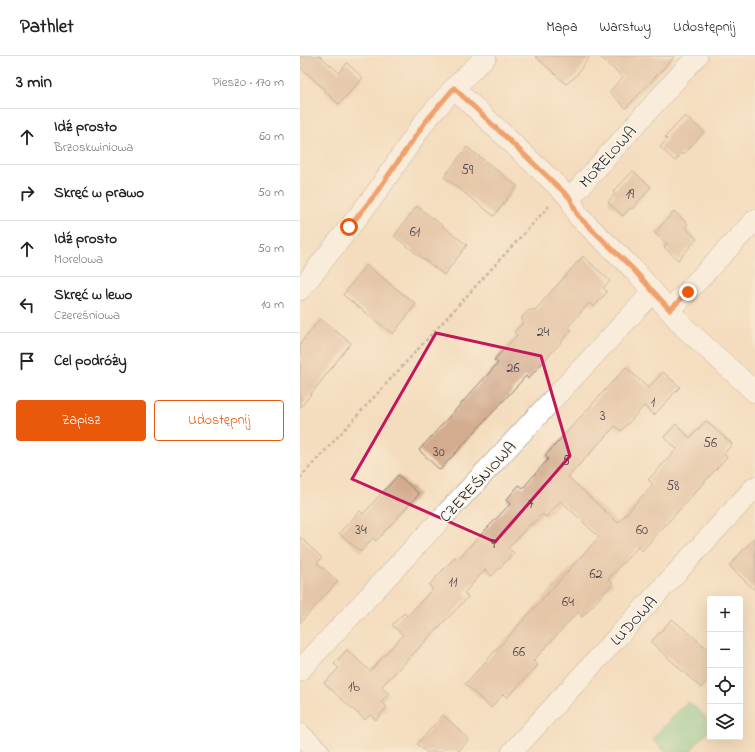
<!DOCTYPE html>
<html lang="pl">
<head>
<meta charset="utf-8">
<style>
  :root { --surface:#fff; --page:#f2f2f2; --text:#222; --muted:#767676; --line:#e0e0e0; --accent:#ea580c }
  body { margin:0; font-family:"Indie Flower",sans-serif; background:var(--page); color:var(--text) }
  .controls { position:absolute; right:12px; bottom:12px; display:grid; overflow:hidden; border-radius:4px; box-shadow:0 4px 16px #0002 }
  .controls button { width:36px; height:36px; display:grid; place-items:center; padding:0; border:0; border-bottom:1px solid var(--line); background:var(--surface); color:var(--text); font:20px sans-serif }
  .stop { position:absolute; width:12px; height:12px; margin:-9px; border:3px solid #ea580c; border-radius:50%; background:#fff }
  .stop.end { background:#ea580c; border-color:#fff; box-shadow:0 1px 4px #0008 }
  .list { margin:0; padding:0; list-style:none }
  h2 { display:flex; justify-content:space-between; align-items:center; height:52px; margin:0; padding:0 16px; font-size:17px }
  h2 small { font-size:13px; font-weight:400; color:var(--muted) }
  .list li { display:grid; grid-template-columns:26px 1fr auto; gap:12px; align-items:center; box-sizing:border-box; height:56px; padding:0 16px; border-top:1px solid var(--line) }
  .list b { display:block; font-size:15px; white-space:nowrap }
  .list p { margin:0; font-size:13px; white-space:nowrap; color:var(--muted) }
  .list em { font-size:13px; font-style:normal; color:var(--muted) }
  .actions { display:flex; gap:8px; padding:12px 16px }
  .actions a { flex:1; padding:9px 0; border:1px solid var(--accent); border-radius:4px; text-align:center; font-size:14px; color:var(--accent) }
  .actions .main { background:var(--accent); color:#fff }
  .icon { flex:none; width:22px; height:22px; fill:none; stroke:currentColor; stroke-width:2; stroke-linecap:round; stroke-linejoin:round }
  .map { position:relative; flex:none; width:455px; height:696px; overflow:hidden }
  header { display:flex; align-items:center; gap:24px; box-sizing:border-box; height:56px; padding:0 20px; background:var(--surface); border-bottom:1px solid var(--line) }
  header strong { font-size:19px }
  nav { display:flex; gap:22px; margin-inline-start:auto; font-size:14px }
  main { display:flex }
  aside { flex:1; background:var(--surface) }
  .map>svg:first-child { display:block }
  .green { fill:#75cc92; stroke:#4c7766 }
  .building { fill:#d3ab8e }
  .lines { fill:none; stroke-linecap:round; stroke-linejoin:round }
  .minor-casing { stroke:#8b807c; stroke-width:22 }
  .path { stroke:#8b807c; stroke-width:2.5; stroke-dasharray:3 3; stroke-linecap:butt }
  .minor { stroke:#fff; stroke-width:21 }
  .route { stroke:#ea580c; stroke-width:5 }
  .marked { fill:none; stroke:#c2185b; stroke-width:3; stroke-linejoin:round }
  .labels { text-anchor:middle; stroke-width:3; stroke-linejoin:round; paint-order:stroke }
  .number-label { font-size:14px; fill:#4e4450 }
  .street-label { font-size:16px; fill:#22223b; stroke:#fcf5e5 }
</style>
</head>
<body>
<header>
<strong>Pathlet</strong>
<nav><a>Mapa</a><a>Warstwy</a><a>Udostępnij</a></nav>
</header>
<main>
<aside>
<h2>3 min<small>Pieszo · 170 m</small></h2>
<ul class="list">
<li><svg class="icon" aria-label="ahead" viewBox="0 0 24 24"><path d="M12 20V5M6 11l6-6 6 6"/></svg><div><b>Idź prosto</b><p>Brzoskwiniowa</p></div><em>60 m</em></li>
<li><svg class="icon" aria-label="right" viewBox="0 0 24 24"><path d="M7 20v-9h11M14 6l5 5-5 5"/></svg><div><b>Skręć w prawo</b></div><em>50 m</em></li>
<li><svg class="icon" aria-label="ahead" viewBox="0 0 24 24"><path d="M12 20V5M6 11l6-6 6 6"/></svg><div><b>Idź prosto</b><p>Morelowa</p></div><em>50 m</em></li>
<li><svg class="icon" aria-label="left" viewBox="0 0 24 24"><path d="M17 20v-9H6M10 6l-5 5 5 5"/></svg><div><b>Skręć w lewo</b><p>Czereśniowa</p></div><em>10 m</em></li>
<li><svg class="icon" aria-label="arrive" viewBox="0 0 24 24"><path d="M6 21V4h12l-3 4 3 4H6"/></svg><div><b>Cel podróży</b></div></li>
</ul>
<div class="actions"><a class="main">Zapisz</a><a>Udostępnij</a></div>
</aside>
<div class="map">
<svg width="455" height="696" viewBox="0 0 455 696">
  <rect width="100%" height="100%" fill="#fcf5e5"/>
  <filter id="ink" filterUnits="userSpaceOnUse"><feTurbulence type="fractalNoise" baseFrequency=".025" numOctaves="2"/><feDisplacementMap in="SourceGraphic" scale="8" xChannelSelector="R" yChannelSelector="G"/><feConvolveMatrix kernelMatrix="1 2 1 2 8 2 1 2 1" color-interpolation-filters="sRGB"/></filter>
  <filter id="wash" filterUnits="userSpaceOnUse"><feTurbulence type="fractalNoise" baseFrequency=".012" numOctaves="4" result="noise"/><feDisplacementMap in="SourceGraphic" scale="16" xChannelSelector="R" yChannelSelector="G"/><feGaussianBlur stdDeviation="0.9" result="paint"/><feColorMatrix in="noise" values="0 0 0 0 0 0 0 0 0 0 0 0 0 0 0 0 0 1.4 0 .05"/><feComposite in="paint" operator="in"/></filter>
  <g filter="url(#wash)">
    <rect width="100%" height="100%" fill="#f4ddbe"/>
    <path class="green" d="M 388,645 L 410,665 L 410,673 L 389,696 L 366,696 L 352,683 Z"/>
    <g id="blocks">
      <g class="building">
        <path d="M 0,0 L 20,0 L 39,17 L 47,7 L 63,22 L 39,48 L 25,36 L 26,35 L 0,11 Z"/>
        <path d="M 235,0 L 290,0 L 275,21 L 266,28 Z"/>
        <path d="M 299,0 L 375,0 L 326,52 L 309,36 L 323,21 Z"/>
        <path d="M 385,60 L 404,76 L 384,98 L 382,97 L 375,105 L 360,91 L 367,83 L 365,81 Z"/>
        <path d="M 167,91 L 217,130 L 194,160 L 144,121 Z"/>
        <path d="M 333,115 L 351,131 L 332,153 L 330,152 L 323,160 L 308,146 L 315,138 L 313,136 Z"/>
        <path d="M 117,150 L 167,189 L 144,219 L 94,180 Z"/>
        <path d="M 374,155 L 388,168 L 385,171 L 397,183 L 378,204 L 364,191 L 367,188 L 355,177 Z"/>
        <path d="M 283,200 L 310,225 L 303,232 L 307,236 L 294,251 L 289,247 L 268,271 L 272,274 L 228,323 L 226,320 L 140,414 L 119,394 L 198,307 L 194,304 L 217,279 L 214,276 L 222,268 L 222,261 L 229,254 L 235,254 Z"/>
        <path d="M 66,209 L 116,248 L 93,278 L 43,239 Z"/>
        <path d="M 20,263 L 51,287 L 0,352 L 0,288 Z"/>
        <path d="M 326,311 L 348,332 L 363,316 L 380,331 L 354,359 L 344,350 L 321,375 L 315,370 L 268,421 L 295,446 L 318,467 L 353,428 L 348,424 L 377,393 L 364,381 L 376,368 L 390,382 L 406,365 L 432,388 L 424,398 L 427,401 L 342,495 L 338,491 L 308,523 L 313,527 L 282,561 L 278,556 L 233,605 L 238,609 L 207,642 L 203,638 L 191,652 L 165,628 L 299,481 L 261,445 L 246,461 L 242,458 L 232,469 L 231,467 L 208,492 L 214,497 L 192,520 L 185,514 L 164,537 L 168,541 L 81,631 L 89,638 L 81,646 L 87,651 L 76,664 L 70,659 L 65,664 L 24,627 L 39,612 L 34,608 L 47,594 L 70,615 L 103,579 L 92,569 L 104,557 L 107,560 L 133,533 L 129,529 L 155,501 L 157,504 L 210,448 L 206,444 L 219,429 L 223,432 L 248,403 L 245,400 Z"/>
        <path d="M 98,419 L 119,438 L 76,485 L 73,482 L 61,496 L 39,477 L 60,455 L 63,458 Z"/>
        <path d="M 0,481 L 22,502 L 17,507 L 38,525 L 0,567 Z"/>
        <path d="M 455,481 L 455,534 L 429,510 Z"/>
        <path d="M 372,563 L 410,595 L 410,622 L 401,632 L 351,586 Z"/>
        <path d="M 143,659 L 169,683 L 158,696 L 126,696 L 117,688 Z"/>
      </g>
    </g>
  </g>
  <g filter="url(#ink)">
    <use href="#blocks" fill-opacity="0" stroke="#8b807c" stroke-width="1"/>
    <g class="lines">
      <defs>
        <g id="minor">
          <path d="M 397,0 L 270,142 L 278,160 L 333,213 L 384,271 L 455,336"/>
          <path d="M 154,32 L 270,142"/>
          <path d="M 0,234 L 74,140 L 125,65 L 154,32 L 186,0"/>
          <path d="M 370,254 L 455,164"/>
          <path d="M 0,614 L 353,236"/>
          <path d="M 0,678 L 19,696"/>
          <path d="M 212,696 L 455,431"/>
        </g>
      </defs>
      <use href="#minor" class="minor-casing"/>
      <path class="path" d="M 0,422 L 249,150"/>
      <use href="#minor" class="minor"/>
    </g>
  </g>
  <g class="lines" filter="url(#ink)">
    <path class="route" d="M 49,171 L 74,140 L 126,65 L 154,32 L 270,142 L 278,160 L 333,213 L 370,254 L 388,236"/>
  </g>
  <path d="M0 0H455V696H0ZM 136,277 L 241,300 L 270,400 L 195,486 L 52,423 Z" fill="#f4ddbe" fill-opacity=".55" fill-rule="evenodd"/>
  <path class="marked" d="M 136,277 L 241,300 L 270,400 L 195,486 L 52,423 Z"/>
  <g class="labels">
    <g class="number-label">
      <text x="167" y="118">59</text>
      <text x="330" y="142">19</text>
      <text x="115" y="180">61</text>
      <text x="243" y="280">24</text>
      <text x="213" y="316">26</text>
      <text x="353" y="350">1</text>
      <text x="303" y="364">3</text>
      <text x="410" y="391">56</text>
      <text x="139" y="400">30</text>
      <text x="266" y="409">5</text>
      <text x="373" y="434">58</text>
      <text x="231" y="452">7</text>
      <text x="61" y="478">34</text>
      <text x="342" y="478">60</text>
      <text x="193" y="492">9</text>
      <text x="296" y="522">62</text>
      <text x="153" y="530">11</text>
      <text x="268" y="550">64</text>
      <text x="219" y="600">66</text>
      <text x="54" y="635">1b</text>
    </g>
    <g class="street-label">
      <text transform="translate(307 100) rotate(-48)" y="6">MORELOWA</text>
      <text transform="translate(177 425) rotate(-47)" y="6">CZEREŚNIOWA</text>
      <text transform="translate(333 564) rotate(-47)" y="6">LUDOWA</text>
    </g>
  </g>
</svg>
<div class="controls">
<button>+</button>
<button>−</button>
<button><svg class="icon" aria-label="locate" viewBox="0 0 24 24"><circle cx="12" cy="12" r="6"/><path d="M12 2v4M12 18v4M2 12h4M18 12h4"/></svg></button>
<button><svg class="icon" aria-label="layers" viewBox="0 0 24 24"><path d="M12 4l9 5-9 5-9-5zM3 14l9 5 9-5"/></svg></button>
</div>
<div class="stop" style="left:49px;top:171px"></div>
<div class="stop end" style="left:388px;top:236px"></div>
</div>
</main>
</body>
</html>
